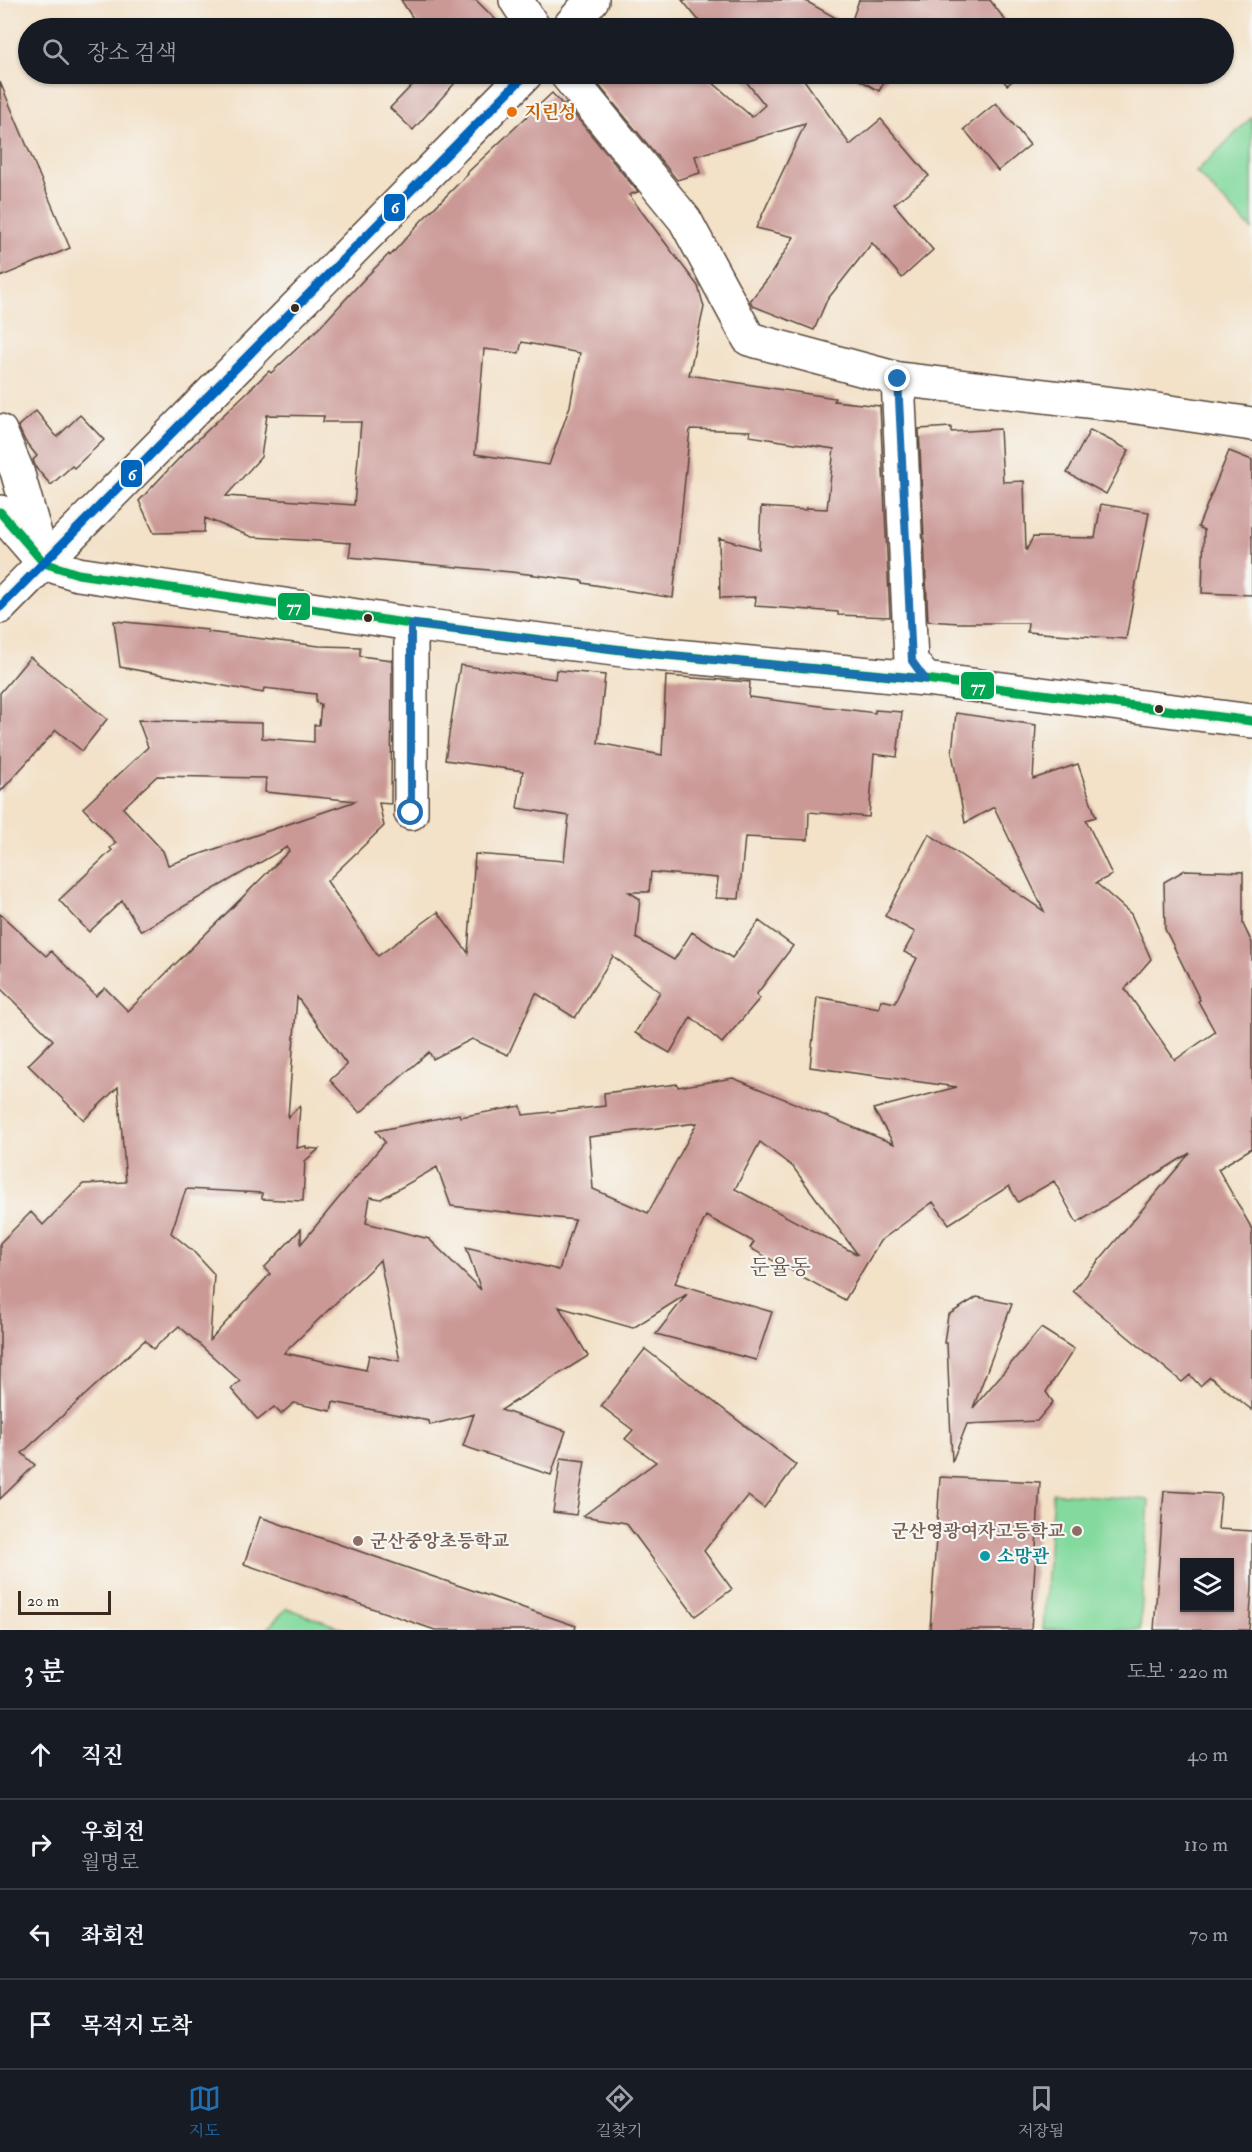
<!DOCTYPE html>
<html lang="ko">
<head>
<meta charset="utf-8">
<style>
  :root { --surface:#171b24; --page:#242831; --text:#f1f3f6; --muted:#9ea1a6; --line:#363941; --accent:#1f6fb2 }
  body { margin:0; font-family:"IM FELL Double Pica","Noto Serif KR",serif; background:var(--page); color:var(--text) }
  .controls { position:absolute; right:18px; bottom:18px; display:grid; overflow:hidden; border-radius:0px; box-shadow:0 2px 4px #0004 }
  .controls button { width:54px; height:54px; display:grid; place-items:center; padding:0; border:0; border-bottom:2px solid var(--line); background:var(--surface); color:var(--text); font:30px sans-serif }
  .scale { position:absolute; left:18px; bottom:15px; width:93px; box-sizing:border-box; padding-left:6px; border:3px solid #3b2a1e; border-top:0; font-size:16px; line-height:21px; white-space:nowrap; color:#3b2a1e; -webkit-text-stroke:4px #f6f6f2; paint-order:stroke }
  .stop { position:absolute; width:18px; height:18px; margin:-14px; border:4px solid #1f6fb2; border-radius:50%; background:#fff }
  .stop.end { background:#1f6fb2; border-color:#fff; box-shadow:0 2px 6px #0008 }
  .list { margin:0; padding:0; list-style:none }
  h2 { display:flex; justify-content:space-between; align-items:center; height:78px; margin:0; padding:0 24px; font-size:26px }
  h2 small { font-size:20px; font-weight:400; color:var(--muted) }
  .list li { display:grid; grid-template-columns:39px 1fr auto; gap:18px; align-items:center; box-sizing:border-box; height:90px; padding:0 24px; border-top:2px solid var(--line) }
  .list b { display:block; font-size:22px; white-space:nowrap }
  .list p { margin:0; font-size:20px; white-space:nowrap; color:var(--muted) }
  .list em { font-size:20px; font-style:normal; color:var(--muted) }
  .icon { flex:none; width:33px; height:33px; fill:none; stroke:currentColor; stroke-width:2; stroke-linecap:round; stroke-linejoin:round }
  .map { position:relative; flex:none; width:1252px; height:1630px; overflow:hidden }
  .search { position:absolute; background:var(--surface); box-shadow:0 2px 4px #0004; left:18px; right:18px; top:18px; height:66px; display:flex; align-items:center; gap:15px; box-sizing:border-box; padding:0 21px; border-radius:33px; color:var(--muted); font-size:22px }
  .sheet { height:438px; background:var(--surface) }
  nav { display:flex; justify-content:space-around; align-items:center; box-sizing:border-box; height:84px; border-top:2px solid var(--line); background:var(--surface); font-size:16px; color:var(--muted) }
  nav a { display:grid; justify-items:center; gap:3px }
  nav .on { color:var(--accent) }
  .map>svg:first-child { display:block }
  .green { fill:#84da9e; stroke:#60825e; stroke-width:1.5 }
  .building { fill:#ca9895; fill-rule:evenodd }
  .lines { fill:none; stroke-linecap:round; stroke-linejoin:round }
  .minor-casing { stroke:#574538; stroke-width:36 }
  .minor { stroke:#fff; stroke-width:33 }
  .bus-1-casing { stroke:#f6f6f2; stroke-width:14 }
  .bus-2-casing { stroke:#f6f6f2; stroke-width:14 }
  .bus-1 { stroke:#00a651; stroke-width:9 }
  .bus-2 { stroke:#0065bd; stroke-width:9 }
  .route { stroke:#1f6fb2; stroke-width:8 }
  .food-dot { fill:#e8710a; stroke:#f6f6f2; stroke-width:2 }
  .bus-dot { fill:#3b2a1e; stroke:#f6f6f2; stroke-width:2 }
  .education-dot { fill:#8d6e63; stroke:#f6f6f2; stroke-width:2 }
  .culture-dot { fill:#0f9aa8; stroke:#f6f6f2; stroke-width:2 }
  .labels { text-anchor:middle; stroke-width:4.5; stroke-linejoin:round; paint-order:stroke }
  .food-label { font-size:18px; font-weight:bold; fill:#c56008; stroke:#f6f6f2; text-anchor:start }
  .education-label { font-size:18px; font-weight:bold; fill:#785e54; stroke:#f6f6f2; text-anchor:end }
  .culture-label { font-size:18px; font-weight:bold; fill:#0d838f; stroke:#f6f6f2; text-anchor:start }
  .quarter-label { font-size:21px; fill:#6d5048; stroke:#f6f6f2 }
  .line-badge { stroke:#f6f6f2; stroke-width:2 }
  .badge-label { font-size:16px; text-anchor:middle; font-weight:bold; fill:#fff }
</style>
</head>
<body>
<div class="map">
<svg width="1252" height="1630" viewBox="0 0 1252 1630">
  <rect width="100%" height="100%" fill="#f6f6f2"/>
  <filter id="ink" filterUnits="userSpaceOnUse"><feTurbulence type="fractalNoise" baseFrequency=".0167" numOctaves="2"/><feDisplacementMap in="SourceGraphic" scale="12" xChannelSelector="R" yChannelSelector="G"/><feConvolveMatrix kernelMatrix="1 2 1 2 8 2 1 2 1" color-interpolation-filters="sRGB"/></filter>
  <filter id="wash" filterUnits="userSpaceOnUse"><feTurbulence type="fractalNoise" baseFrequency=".008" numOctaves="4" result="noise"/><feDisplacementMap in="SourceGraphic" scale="24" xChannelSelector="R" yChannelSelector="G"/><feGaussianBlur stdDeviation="1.35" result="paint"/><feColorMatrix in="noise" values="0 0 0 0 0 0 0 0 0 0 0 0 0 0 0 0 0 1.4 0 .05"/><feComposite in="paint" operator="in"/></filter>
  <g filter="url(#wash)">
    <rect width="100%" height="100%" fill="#f3e1c8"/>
    <g class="green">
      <path d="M 1252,117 L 1252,230 L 1196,172 Z"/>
      <path d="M 1053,1493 L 1149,1500 L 1140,1630 L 1043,1630 Z"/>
      <path d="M 287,1608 L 346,1630 L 266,1630 Z"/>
    </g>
    <g id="blocks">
      <g class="building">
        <path d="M 401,0 L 476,0 L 504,28 L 419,28 Z"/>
        <path d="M 682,0 L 804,0 L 850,26 L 859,0 L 990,0 L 1011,28 L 705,28 Z"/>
        <path d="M 423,74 L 463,74 L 413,130 L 390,108 Z"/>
        <path d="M 596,74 L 703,74 L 752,117 L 765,105 L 740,74 L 800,74 L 850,145 L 881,119 L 929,176 L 894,204 L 933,250 L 902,278 L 872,243 L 827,300 L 814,330 L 753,306 L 750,301 L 769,277 L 794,237 L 756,228 L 805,124 L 695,156 L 700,173 L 677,180 L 592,77 Z"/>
        <path d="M 849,74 L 889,74 L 879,91 Z"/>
        <path d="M 998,74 L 1022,74 L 1007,85 Z"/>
        <path d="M 0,82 L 70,248 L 0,277 Z"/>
        <path d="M 552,93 L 563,105 L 565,103 L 638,192 L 629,195 L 698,286 L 704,307 L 689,375 L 835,398 L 834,401 L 880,406 L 890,617 L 838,615 L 838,612 L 755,606 L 756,597 L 720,598 L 719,538 L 759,549 L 761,507 L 806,510 L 806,508 L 827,509 L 834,449 L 749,436 L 750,431 L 690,429 L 673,598 L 583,583 L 583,581 L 511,572 L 349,557 L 351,543 L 252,537 L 205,518 L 204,532 L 154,533 L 139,501 L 184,453 L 269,371 L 271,373 L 321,326 L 365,278 L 389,254 L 390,256 L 422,220 L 468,174 L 467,173 ZM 522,342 L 580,353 L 570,406 L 549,465 L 475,454 L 484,349 L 519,353 ZM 267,415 L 324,416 L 323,422 L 361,422 L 354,505 L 226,496 L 261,457 Z"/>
        <path d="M 996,103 L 1030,145 L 998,171 L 964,129 Z"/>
        <path d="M 36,411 L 57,437 L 80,415 L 104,440 L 74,468 L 72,466 L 51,485 L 36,468 L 33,460 L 37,456 L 25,441 L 18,426 Z"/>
        <path d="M 951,427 L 951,432 L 1000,429 L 1003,482 L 1024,481 L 1026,551 L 1033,537 L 1095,538 L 1101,504 L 1149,512 L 1126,639 L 1027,632 L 1028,623 L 959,623 L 928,621 L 919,429 Z"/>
        <path d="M 1090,430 L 1129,450 L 1106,494 L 1067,473 Z"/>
        <path d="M 1229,451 L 1252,460 L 1252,595 L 1202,593 L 1204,530 L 1198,527 Z"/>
        <path d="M 114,621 L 208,630 L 208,632 L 319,646 L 360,647 L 360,656 L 392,660 L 391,804 L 379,803 L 384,826 L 327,881 L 378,956 L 438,912 L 468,953 L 475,854 L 564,861 L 569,816 L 517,808 L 523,771 L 445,760 L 460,665 L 555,679 L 556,670 L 605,675 L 598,743 L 662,755 L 666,676 L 750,682 L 749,697 L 875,713 L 875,710 L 902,712 L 897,757 L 874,754 L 869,817 L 809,812 L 808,840 L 745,837 L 739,899 L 716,898 L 718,878 L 651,872 L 649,892 L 629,892 L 640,899 L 636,938 L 674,960 L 692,932 L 732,958 L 759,921 L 793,946 L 756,995 L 760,998 L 722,1043 L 691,1017 L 670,1053 L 635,1033 L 660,992 L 613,956 L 575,1018 L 536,993 L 508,1055 L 472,1039 L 433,1059 L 429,1052 L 360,1113 L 330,1080 L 347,1065 L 297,997 L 288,1117 L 300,1106 L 297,1148 L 306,1146 L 306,1148 L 319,1149 L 305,1161 L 303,1201 L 262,1199 L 262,1193 L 186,1189 L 171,1233 L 193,1251 L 214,1274 L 210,1340 L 270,1274 L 264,1268 L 301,1229 L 301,1244 L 385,1142 L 376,1131 L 459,1114 L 460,1117 L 521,1106 L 523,1115 L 605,1106 L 604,1093 L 677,1084 L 678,1087 L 733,1078 L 894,1144 L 873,1109 L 957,1087 L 810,1067 L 817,997 L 879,1008 L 881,1000 L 895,1003 L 917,958 L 904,952 L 915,932 L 885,916 L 929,834 L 1044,911 L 994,807 L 965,823 L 952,753 L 956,713 L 1036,725 L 1033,779 L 1078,764 L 1096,817 L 1086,820 L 1112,875 L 1096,883 L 1131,914 L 1151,959 L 1125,989 L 1175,1060 L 1215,1032 L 1198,1001 L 1200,1000 L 1165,929 L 1164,882 L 1185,870 L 1243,872 L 1243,924 L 1252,943 L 1252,1148 L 1218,1169 L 1252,1229 L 1252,1410 L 1210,1377 L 1200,1386 L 1190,1375 L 1182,1382 L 1073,1291 L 1190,1153 L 1077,1223 L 1054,1181 L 1018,1202 L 1009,1186 L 949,1224 L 933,1202 L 880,1241 L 845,1300 L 750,1248 L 754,1242 L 706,1216 L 675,1283 L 772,1312 L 756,1360 L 656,1334 L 687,1294 L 633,1328 L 559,1307 L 588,1356 L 501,1410 L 566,1431 L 551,1475 L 463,1446 L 474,1414 L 430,1425 L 429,1421 L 333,1402 L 331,1411 L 294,1403 L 281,1414 L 274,1407 L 258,1420 L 231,1389 L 240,1381 L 179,1326 L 153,1349 L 145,1340 L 22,1453 L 35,1465 L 0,1499 L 0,1243 L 31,1212 L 43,1225 L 83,1184 L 126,1182 L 118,1087 L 84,1120 L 28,1065 L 53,1040 L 0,988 L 0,914 L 46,956 L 51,951 L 96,996 L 105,988 L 128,1011 L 289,851 L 287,847 L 141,931 L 122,901 L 89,932 L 59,900 L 112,850 L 110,848 L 116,843 L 83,808 L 148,747 L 138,720 L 262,723 L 262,738 L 314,742 L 314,725 L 319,725 L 321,704 L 316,703 L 316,694 L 264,688 L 263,693 L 120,667 ZM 157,776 L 266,778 L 265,792 L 356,801 L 168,865 L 163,851 L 123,808 ZM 697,1123 L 648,1213 L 593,1189 L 589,1137 ZM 760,1142 L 793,1167 L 858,1255 L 735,1189 ZM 437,1167 L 451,1206 L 575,1220 L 559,1270 L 466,1247 L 481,1290 L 429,1239 L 366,1223 L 370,1197 L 381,1199 ZM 380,1260 L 400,1361 L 369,1355 L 366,1370 L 284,1353 Z"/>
        <path d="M 30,657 L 107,719 L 82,751 L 56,730 L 0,792 L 0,693 Z"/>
        <path d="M 977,1297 L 1012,1304 L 973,1408 L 1041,1328 L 1074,1349 L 1046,1392 L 1053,1402 L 1037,1421 L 967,1424 L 952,1462 L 947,1343 L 944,1343 L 948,1315 Z"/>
        <path d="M 645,1349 L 796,1465 L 764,1508 L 748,1496 L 704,1551 L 732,1589 L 695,1616 L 626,1523 L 583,1516 L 656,1462 L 625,1439 L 633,1430 L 601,1406 Z"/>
        <path d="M 561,1458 L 585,1461 L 576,1515 L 553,1512 Z"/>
        <path d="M 940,1477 L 1040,1482 L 1031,1630 L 930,1630 Z"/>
        <path d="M 1164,1491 L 1221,1494 L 1218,1529 L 1252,1531 L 1252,1588 L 1249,1630 L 1154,1630 ZM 1185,1563 L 1230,1563 L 1230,1608 L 1185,1608 Z"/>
        <path d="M 260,1517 L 576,1626 L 575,1630 L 435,1630 L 244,1564 Z"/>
      </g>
    </g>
  </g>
  <g filter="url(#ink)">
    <use href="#blocks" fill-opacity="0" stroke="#574538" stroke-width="1.5"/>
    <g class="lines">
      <defs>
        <g id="minor">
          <path d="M 516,0 L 534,28"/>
          <path d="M 568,28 L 592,0"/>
          <path d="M 566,74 L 685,220 L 749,339 L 898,379 L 1130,406 L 1252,424"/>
          <path d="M 898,379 L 911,661 L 925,679"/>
          <path d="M 0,431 L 17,471 L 40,551"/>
          <path d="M 0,512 L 44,563 L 78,574 L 411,624 L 655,654 L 925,679 L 1252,721"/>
          <path d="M 0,607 L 526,74"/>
          <path d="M 411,813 L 411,624"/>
        </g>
      </defs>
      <use href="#minor" class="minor-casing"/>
      <use href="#minor" class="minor"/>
      <defs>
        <path id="bus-1" d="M 0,512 L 44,563 L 78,574 L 411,624 L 655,654 L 925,679 L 1252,721"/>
        <path id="bus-2" d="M 0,607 L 526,74"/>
      </defs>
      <use href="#bus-1" class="bus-1-casing"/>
      <use href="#bus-2" class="bus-2-casing"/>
      <use href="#bus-1" class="bus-1"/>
      <use href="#bus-2" class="bus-2"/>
    </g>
  </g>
  <g class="lines" filter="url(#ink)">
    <path class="route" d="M 411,813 L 411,624 L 655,654 L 925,679 L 912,661 L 898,379"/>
  </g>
  <circle class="food-dot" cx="512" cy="112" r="6"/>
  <g class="bus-dot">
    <circle cx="295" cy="308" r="5"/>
    <circle cx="368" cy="618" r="5"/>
    <circle cx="1159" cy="709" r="5"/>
  </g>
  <g class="education-dot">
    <circle cx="1077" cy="1531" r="6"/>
    <circle cx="358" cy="1541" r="6"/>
  </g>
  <circle class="culture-dot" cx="985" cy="1556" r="6"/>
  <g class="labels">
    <g class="food-label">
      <text x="524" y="118">지린성</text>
    </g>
    <g class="education-label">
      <text x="1065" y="1537">군산영광여자고등학교</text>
      <text x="370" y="1547" text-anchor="start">군산중앙초등학교</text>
    </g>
    <g class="culture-label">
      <text x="997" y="1562">소망관</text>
    </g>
    <g class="quarter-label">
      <text x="780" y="1274">둔율동</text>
    </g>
  </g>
  <g class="line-badge">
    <rect x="383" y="193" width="23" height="29" rx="6" fill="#0065bd"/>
    <rect x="120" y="459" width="23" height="29" rx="6" fill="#0065bd"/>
    <rect x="277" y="592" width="34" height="29" rx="6" fill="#00a651"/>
    <rect x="960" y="671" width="35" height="29" rx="6" fill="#00a651"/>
  </g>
  <g class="badge-label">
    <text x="395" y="213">6</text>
    <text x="132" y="480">6</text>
    <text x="294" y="612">77</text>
    <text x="978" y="692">77</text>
  </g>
</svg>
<div class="controls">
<button><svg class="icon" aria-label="layers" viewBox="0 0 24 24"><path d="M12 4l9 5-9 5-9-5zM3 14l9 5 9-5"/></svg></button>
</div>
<div class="scale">20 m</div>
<div class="stop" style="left:411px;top:813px"></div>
<div class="stop end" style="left:898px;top:379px"></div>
<div class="search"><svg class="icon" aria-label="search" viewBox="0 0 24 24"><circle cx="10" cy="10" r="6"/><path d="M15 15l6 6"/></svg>장소 검색</div>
</div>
<section class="sheet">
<h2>3 분<small>도보 · 220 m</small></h2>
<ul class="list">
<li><svg class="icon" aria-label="ahead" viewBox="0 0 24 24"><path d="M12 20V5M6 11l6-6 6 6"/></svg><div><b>직진</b></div><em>40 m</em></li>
<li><svg class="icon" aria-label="right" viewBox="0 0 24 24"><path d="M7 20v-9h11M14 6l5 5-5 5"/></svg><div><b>우회전</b><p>월명로</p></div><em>110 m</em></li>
<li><svg class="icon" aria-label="left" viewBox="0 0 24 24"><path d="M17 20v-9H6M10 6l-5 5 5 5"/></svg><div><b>좌회전</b></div><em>70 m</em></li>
<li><svg class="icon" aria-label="arrive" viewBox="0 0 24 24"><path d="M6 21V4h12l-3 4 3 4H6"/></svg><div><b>목적지 도착</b></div></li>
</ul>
</section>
<nav>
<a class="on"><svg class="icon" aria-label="map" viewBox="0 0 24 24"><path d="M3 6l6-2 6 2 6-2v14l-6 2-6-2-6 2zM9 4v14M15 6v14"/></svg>지도</a>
<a><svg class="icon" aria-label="directions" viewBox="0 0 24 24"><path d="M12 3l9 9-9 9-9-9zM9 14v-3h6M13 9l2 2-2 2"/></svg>길찾기</a>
<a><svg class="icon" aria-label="saved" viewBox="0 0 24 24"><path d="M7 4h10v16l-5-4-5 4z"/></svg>저장됨</a>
</nav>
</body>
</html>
